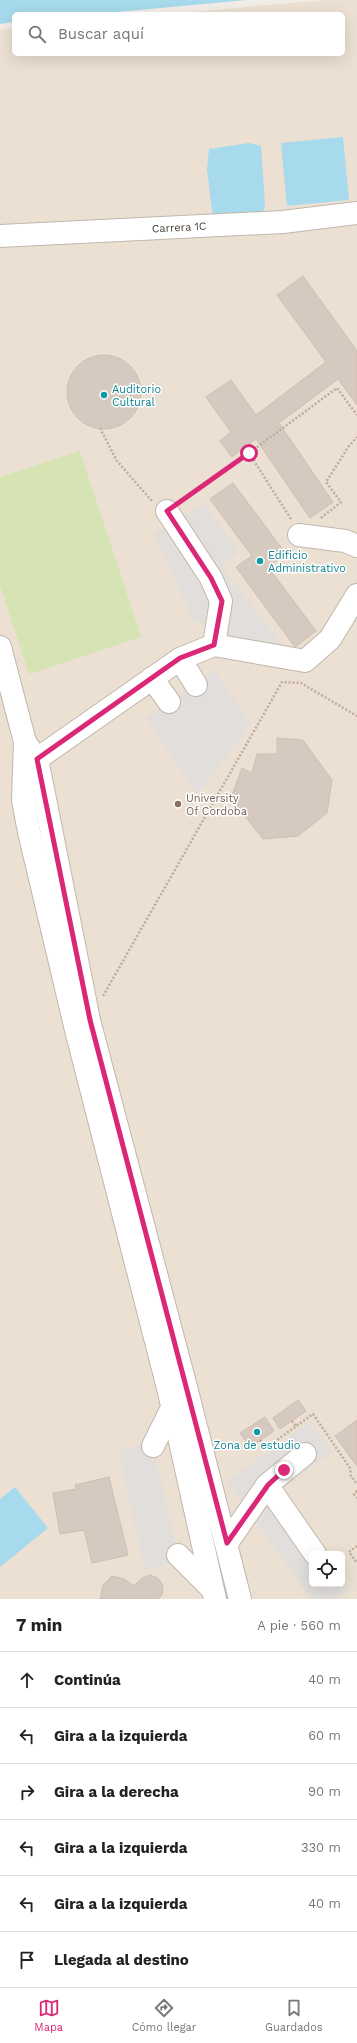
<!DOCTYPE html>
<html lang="es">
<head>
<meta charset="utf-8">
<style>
  :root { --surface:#fff; --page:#f6f6f6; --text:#222; --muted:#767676; --line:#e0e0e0; --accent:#db2777 }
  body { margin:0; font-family:"Work Sans",sans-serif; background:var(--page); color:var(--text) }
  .controls { position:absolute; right:12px; bottom:12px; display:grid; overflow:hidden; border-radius:6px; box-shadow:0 4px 16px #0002 }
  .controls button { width:36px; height:36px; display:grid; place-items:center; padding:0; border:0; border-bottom:1px solid var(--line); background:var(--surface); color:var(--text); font:20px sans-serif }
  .stop { position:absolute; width:12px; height:12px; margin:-9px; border:3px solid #db2777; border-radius:50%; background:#fff }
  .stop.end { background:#db2777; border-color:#fff; box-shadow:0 1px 4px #0008 }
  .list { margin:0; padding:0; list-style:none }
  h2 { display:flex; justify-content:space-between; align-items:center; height:52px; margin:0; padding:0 16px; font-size:17px }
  h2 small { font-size:13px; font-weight:400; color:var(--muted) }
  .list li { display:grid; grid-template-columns:26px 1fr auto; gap:12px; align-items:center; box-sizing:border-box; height:56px; padding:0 16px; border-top:1px solid var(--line) }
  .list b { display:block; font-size:15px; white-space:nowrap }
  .list em { font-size:13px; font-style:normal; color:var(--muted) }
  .icon { flex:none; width:22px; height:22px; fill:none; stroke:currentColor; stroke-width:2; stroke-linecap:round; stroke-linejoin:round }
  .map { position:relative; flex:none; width:357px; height:1599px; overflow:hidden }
  .search { position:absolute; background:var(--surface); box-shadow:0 4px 16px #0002; left:12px; right:12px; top:12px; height:44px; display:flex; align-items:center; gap:10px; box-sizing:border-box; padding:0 14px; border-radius:6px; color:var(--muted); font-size:15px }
  .sheet { height:388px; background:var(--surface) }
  nav { display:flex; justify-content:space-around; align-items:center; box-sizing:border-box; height:56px; border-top:1px solid var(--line); background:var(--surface); font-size:11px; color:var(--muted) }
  nav a { display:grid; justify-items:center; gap:2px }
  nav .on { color:var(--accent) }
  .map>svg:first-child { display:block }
  .education { fill:#ebe0d2; fill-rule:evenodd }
  .green { fill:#d5e4b2 }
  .parking { fill:#e1dedc }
  .water { fill:#a7daec }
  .building { fill:#d6cac0; stroke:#cebeb1 }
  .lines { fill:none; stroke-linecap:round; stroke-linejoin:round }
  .minor-casing { stroke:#c0b7ad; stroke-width:24 }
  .path { stroke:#bead9c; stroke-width:2.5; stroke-dasharray:2 2; stroke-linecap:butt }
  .minor { stroke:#fff; stroke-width:22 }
  .route { stroke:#db2777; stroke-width:5 }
  .culture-dot { fill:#0f9aa8; stroke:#fff; stroke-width:1.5 }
  .education-dot { fill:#8d6e63; stroke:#fff; stroke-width:1.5 }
  .labels { text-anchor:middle; stroke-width:3; stroke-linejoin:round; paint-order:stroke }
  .street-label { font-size:11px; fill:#453d36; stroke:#fff }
  .culture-label { font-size:11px; fill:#0d838f; stroke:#fff; text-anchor:start }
  .education-label { font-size:11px; fill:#785e54; stroke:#fff; text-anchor:start }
</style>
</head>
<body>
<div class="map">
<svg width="357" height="1599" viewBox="0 0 357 1599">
  <rect width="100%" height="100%" fill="#f2ede7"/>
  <path class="education" d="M 323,0 L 357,0 L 357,1599 L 0,1599 L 0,30 L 14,28 L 14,54 L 343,54 L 343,14 L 171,14 ZM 312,1554 L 342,1554 L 342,1584 L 312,1584 Z"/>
  <path class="green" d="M 80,451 L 141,637 L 29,674 L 0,585 L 0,477 Z"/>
  <g class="parking">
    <path d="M 204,504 L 239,551 L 222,567 L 284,647 L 240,640 L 193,620 L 154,534 Z"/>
    <path d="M 215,671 L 251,724 L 198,795 L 146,718 Z"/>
    <path d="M 311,1421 L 333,1452 L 280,1490 L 312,1554 L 312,1584 L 342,1584 L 342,1577 L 350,1588 L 334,1599 L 311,1599 L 227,1481 Z"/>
    <path d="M 152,1443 L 180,1562 L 145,1570 L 118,1451 Z"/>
  </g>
  <g class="water">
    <path d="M 0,0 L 247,0 L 95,14 L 14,14 L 14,22 L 0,24 Z"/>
    <path d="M 343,137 L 349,200 L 287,206 L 281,143 Z"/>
    <path d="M 249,143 L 261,146 L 265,205 L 262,215 L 213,219 L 207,169 L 209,149 Z"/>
    <path d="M 15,1487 L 48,1528 L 0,1567 L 0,1499 Z"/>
  </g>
  <g class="building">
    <path d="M 303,276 L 357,351 L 357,405 L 338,379 L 279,423 L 333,502 L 310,518 L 256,439 L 232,457 L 220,441 L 231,432 L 206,397 L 231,380 L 256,415 L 326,362 L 277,295 Z"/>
    <circle cx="104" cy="392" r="37"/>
    <path d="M 233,483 L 286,554 L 268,567 L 316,631 L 295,647 L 236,567 L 252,556 L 210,499 Z"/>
    <path d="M 277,738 L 303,740 L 332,780 L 327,813 L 298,836 L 263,839 L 231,798 L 242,768 L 252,773 L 257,754 L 277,754 Z"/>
    <path d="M 298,1400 L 306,1411 L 280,1429 L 273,1418 Z"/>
    <path d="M 265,1417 L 274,1431 L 250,1447 L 240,1433 Z"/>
    <path d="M 357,1420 L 357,1466 L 335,1436 Z"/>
    <path d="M 109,1477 L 128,1555 L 92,1563 L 84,1530 L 60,1534 L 53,1493 L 76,1489 L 75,1485 Z"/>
    <path d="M 150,1575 L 158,1578 L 163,1586 L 162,1595 L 158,1599 L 100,1599 L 103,1585 L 112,1576 L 124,1579 L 134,1586 L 142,1578 Z"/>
  </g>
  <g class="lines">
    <defs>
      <g id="minor">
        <path d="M 0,236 L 283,222 L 357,213"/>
        <path d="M 167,511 L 211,578 L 221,601 L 214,645"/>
        <path d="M 299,535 L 345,541 L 357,546"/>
        <path d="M 0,647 L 25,742 L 23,800 L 29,832 L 77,1034 L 169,1392 L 215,1599"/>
        <path d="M 180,659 L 196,685"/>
        <path d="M 152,678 L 169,702"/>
        <path d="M 25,742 L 37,759 L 89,1020 L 186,1387 L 240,1599"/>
        <path d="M 28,771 L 37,759 L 180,659 L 214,645 L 305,661 L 330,639 L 357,595"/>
        <path d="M 153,1446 L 172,1408"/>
        <path d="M 267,1485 L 315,1554"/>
        <path d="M 227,1543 L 267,1485 L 305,1454"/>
        <path d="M 178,1555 L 212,1589"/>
      </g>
    </defs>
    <use href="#minor" class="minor-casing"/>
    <g class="path">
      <path d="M 100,428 L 117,461 L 152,501"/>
      <path d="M 182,500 L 249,453"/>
      <path d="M 321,518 L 341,502 L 326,482 L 349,446 L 357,437"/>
      <path d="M 291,519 L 249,453 L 337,388 L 357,415"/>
      <path d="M 103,996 L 282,682 L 301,683 L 357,716"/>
      <path d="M 292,1421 L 297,1427"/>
      <path d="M 260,1440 L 266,1448 L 313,1414 L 350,1468 L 351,1476 L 357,1484"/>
      <path d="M 357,1491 L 354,1494 L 357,1498"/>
      <path d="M 357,1546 L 349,1552 L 357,1563"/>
    </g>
    <use href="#minor" class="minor"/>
  </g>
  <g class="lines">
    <path class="route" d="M 249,453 L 167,511 L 211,578 L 222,601 L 214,645 L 180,658 L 37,759 L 90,1020 L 227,1543 L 268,1485 L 284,1470"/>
  </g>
  <g class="culture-dot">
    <circle cx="104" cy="395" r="4"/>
    <circle cx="260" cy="561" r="4"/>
    <circle cx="257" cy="1432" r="4"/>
  </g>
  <circle class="education-dot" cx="178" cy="804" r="4"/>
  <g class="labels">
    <g class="street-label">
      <text transform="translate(179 227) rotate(-3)" y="4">Carrera 1C</text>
    </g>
    <g class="culture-label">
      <text x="112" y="393">Auditorio<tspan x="112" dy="13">Cultural</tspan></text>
      <text x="268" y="559">Edificio<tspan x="268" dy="13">Administrativo</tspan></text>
      <text x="257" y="1449" text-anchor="middle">Zona de estudio</text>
    </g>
    <g class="education-label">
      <text x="186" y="802">University<tspan x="186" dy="13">Of Cordoba</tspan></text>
    </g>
  </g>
</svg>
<div class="controls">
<button><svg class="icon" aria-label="locate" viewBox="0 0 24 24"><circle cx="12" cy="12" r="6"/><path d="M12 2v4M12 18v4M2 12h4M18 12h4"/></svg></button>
</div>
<div class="stop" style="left:249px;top:453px"></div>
<div class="stop end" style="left:284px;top:1470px"></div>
<div class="search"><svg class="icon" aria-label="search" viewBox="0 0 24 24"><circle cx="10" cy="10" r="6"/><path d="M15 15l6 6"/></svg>Buscar aquí</div>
</div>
<section class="sheet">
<h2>7 min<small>A pie · 560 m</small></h2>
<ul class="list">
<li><svg class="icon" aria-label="ahead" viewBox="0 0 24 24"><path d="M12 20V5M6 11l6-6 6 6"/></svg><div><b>Continúa</b></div><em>40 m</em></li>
<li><svg class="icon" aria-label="left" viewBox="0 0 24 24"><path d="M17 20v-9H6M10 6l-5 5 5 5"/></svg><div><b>Gira a la izquierda</b></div><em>60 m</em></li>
<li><svg class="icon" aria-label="right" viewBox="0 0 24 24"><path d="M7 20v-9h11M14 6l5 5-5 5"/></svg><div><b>Gira a la derecha</b></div><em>90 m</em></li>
<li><svg class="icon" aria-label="left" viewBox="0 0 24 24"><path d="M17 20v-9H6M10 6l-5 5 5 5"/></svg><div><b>Gira a la izquierda</b></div><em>330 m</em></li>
<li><svg class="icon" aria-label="left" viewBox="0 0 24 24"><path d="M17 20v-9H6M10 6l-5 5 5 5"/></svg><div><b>Gira a la izquierda</b></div><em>40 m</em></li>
<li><svg class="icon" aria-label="arrive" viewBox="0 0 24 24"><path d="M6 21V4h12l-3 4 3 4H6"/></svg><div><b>Llegada al destino</b></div></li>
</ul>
</section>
<nav>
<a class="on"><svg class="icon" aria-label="map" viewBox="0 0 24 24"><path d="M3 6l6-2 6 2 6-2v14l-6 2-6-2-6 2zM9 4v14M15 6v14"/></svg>Mapa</a>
<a><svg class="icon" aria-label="directions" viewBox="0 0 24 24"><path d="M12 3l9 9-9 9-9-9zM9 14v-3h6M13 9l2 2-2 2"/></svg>Cómo llegar</a>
<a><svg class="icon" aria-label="saved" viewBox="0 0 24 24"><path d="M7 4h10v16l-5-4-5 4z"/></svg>Guardados</a>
</nav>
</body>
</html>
